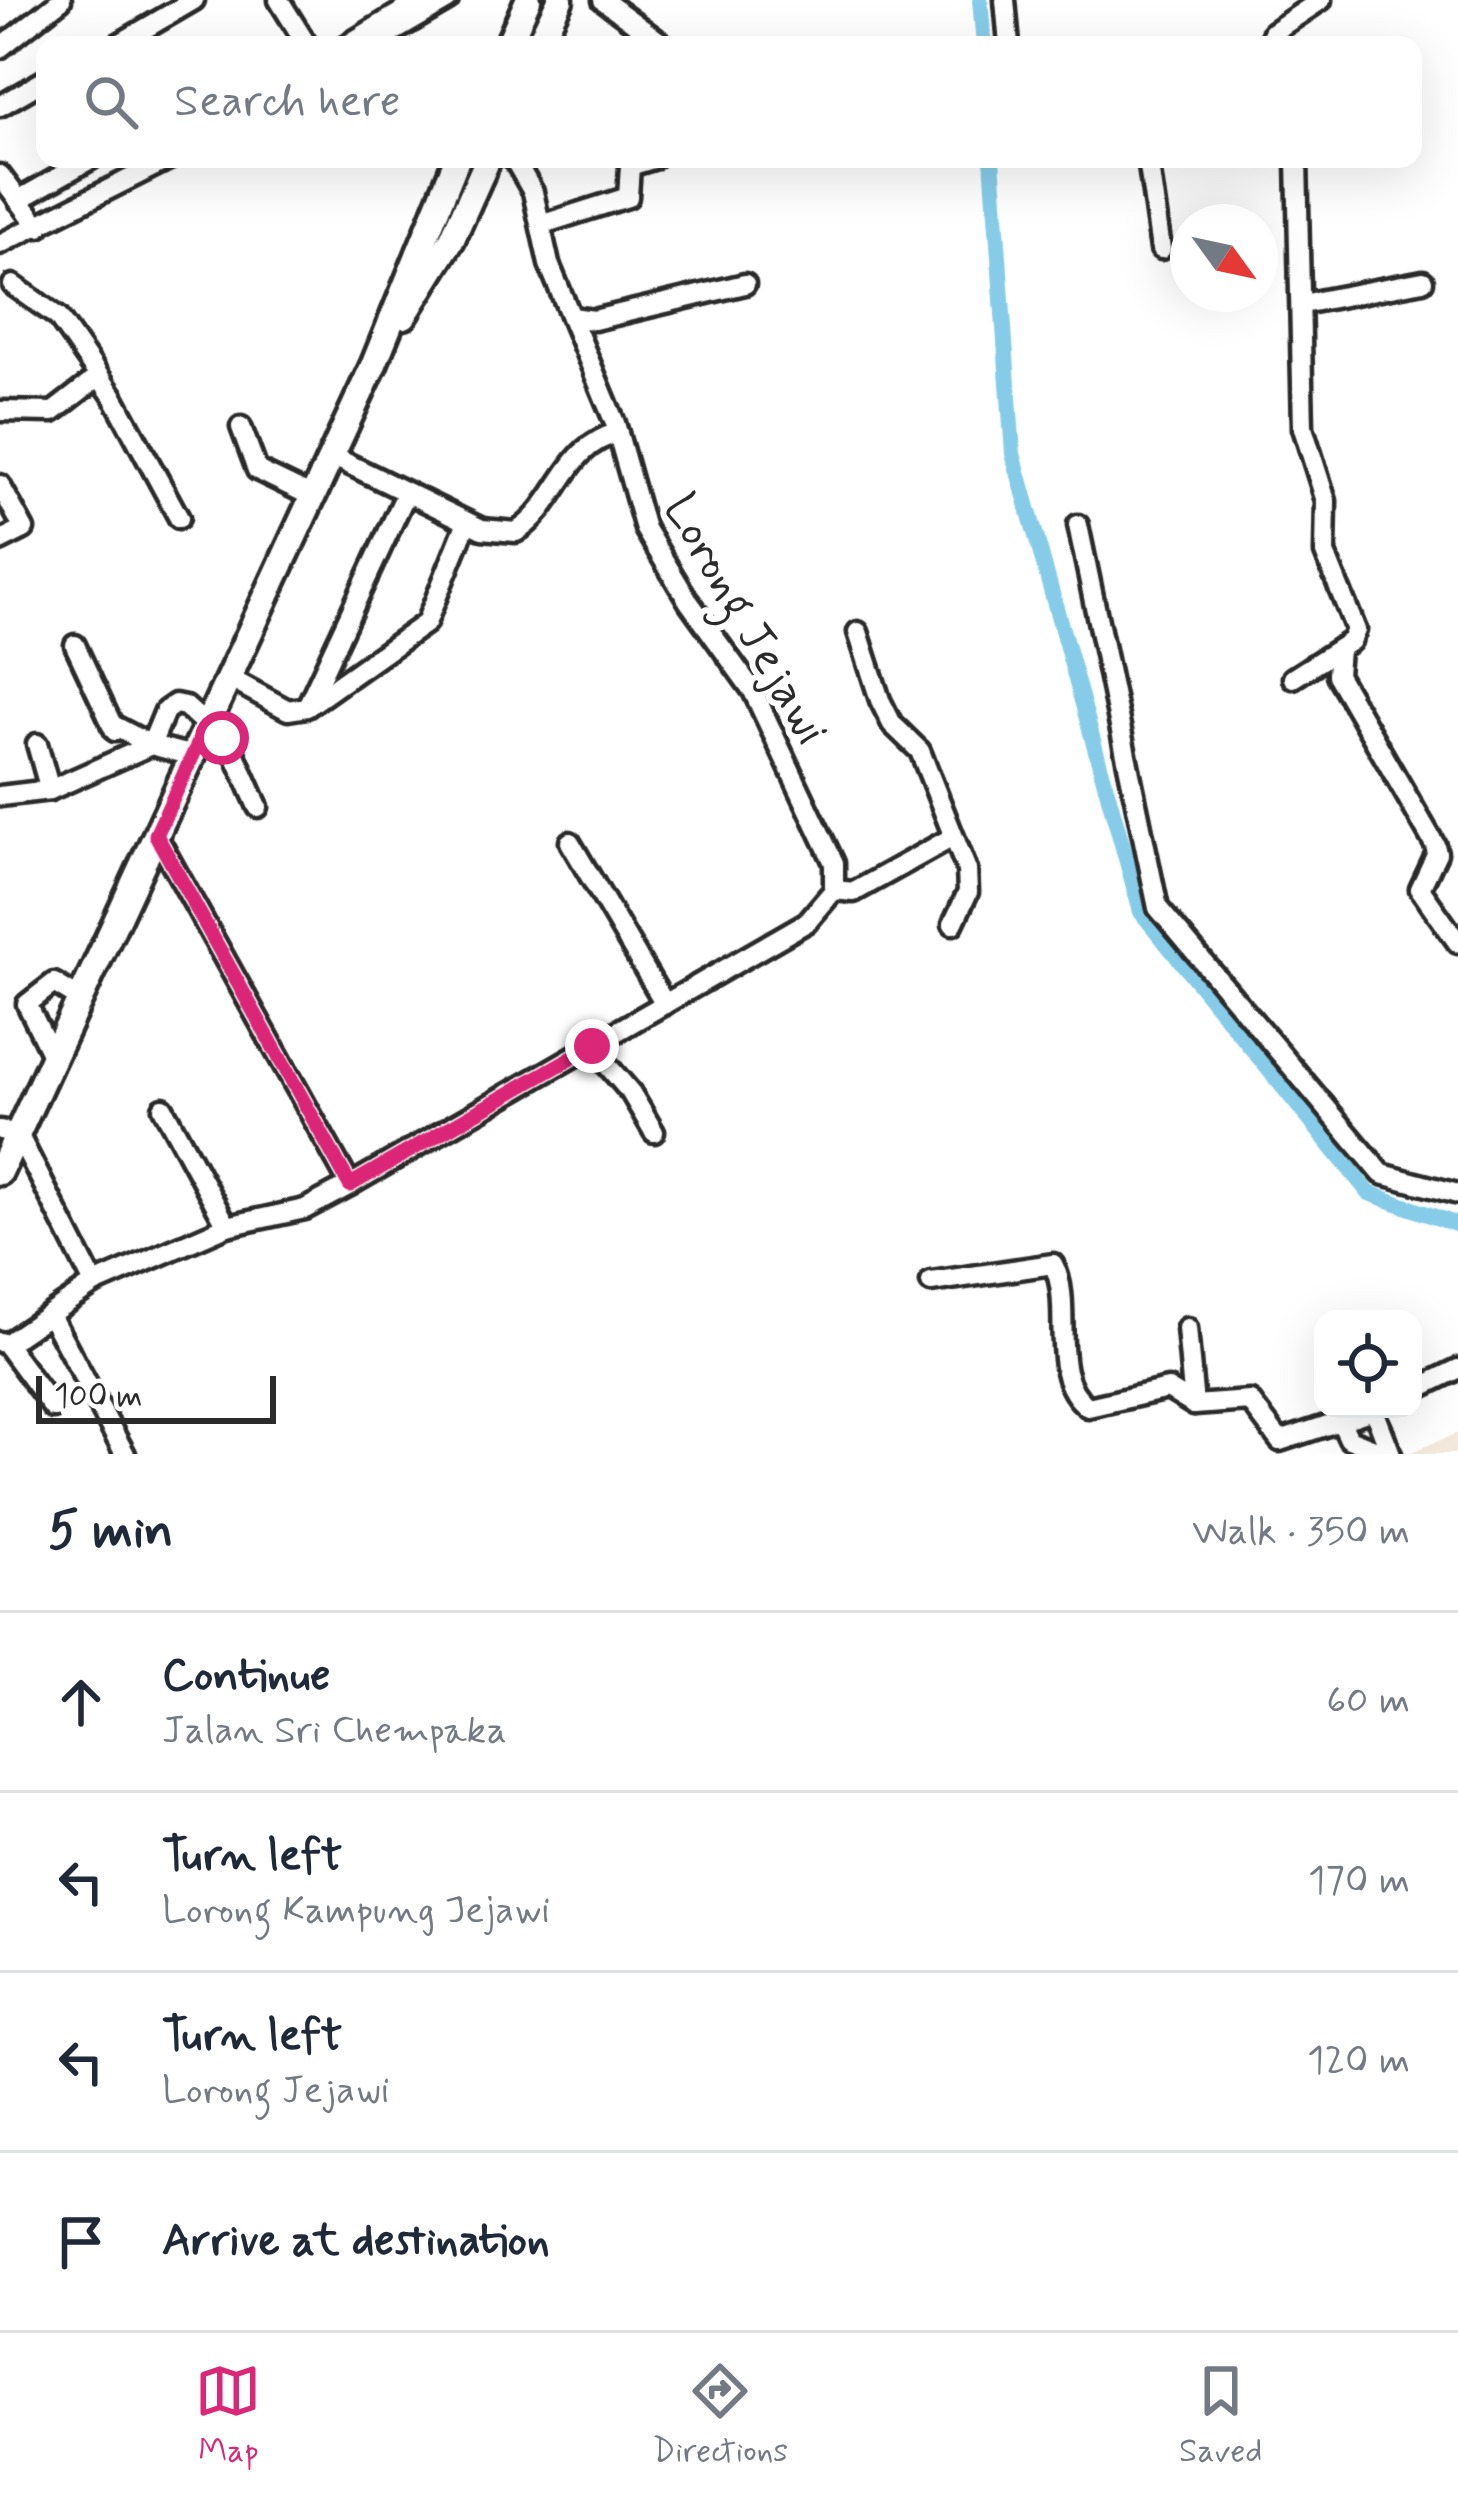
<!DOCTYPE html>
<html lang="en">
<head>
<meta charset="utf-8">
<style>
  :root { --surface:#fff; --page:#f2f2f3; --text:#1f2937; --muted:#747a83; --line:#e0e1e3; --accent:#db2777 }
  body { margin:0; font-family:Mynerve,sans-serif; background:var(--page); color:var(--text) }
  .controls { position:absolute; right:36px; bottom:36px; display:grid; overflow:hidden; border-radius:24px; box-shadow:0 12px 48px #0002 }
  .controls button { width:108px; height:108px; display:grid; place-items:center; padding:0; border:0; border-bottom:3px solid var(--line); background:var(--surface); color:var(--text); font:60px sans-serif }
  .compass { position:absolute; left:1170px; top:204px; width:108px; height:108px; border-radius:50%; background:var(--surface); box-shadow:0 12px 48px #0002; rotate:123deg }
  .scale { position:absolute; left:36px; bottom:30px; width:240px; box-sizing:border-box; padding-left:12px; border:6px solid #2b2b2b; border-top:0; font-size:33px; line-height:42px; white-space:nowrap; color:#2b2b2b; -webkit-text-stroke:9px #fff; paint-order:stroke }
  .stop { position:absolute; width:36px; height:36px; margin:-27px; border:9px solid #db2777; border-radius:50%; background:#fff }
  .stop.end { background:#db2777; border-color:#fff; box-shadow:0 3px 12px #0008 }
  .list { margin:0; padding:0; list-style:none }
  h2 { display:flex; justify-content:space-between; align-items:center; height:156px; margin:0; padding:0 48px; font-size:51px }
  h2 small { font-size:39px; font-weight:400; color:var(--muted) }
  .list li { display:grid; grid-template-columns:78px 1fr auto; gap:36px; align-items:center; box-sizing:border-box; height:180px; padding:0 48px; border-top:3px solid var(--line) }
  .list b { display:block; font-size:45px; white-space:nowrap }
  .list p { margin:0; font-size:39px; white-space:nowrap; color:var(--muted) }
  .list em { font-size:39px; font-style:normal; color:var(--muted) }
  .icon { flex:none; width:66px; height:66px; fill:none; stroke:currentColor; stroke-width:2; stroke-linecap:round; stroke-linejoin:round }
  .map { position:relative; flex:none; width:1458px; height:1454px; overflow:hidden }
  .search { position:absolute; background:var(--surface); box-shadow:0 12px 48px #0002; left:36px; right:36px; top:36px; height:132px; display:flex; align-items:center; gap:30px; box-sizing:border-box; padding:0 42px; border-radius:24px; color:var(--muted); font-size:45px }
  .sheet { height:876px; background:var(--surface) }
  nav { display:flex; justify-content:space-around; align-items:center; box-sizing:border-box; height:168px; border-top:3px solid var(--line); background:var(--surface); font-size:33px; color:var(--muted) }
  nav a { display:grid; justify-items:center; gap:6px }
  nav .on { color:var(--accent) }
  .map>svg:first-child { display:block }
  .built { fill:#f3e8dc }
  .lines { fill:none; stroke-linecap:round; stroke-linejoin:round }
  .canal { stroke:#86cce8; stroke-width:16 }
  .minor-casing { stroke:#2b2b2b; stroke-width:27 }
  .major-casing { stroke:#2b2b2b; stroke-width:33 }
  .minor { stroke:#fff; stroke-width:18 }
  .major { stroke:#fff; stroke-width:24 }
  .route { stroke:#db2777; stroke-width:15 }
  .labels { text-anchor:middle; stroke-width:12; stroke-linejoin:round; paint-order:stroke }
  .street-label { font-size:48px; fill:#2b2b2b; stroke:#fff }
</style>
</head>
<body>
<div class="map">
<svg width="1458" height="1454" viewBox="0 0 1458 1454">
  <rect width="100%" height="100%" fill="#fff"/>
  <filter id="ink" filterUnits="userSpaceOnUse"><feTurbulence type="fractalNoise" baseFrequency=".00833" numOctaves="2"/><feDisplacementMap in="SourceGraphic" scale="24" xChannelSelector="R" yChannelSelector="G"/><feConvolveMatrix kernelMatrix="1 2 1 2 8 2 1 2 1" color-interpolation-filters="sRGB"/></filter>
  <g filter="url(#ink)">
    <path class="built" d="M 1458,1433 L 1458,1454 L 1406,1454 Z"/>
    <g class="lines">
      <g class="canal">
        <path d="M 980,0 L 984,45"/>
        <path d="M 992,159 L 1013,454 L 1141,912 L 1369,1193 L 1458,1225"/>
      </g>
      <defs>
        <g id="minor">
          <path d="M 279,0 L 307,45"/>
          <path d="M 603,0 L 664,45"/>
          <path d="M 1005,0 L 1009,45"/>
          <path d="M 117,45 L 194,0"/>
          <path d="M 347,45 L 421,0"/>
          <path d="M 371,45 L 448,0"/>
          <path d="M 1268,45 L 1273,32 L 1321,0"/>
          <path d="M 0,48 L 61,0"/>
          <path d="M 0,106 L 45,80"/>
          <path d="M 1148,159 L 1161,249"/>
          <path d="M 0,175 L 39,227"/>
          <path d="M 18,200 L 91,159"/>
          <path d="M 543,224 L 628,197 L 630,166 L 653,159"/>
          <path d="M 0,244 L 169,159"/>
          <path d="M 13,285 L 58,317 L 113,396 L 179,518"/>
          <path d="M 1302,304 L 1423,281"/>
          <path d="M 571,317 L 594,320 L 745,284"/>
          <path d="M 0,411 L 53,412 L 97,378"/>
          <path d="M 241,427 L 257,470 L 313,497"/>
          <path d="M 332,456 L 482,529 L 516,532 C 560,505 564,445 618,433"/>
          <path d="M 0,485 L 24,529 L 0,541"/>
          <path d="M 1078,525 L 1158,908 L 1382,1174 L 1458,1194"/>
          <path d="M 858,632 L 880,700 L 892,724 L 920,751 L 967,870 L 968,892 L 953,924"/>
          <path d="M 75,645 L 115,731"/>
          <path d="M 1339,649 L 1337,675 L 1435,845 L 1437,853 L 1420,889 L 1458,943"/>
          <path d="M 229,678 L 288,710 L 307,707 L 426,623 L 467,522"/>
          <path d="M 1293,678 L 1351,641 L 1356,630 L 1325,553 L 1326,501 L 1303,428 L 1297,159"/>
          <path d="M 309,702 L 406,494"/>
          <path d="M 111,724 L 151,745 L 165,711 L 175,704 L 185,706 L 232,748 L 258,807"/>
          <path d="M 37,744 L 50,790"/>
          <path d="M 0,796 L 50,790 L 151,745 L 193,756"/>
          <path d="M 156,835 L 350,1185"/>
          <path d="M 570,842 L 665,1004"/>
          <path d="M 834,890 L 854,892 L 953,837"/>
          <path d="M 591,1046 L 631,1093 L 654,1132"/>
          <path d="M 53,1057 L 27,1004 L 54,983 L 80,999"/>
          <path d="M 163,1108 L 227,1226"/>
          <path d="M 0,1130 L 18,1134 L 94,1284"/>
          <path d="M 931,1282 L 1053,1264 C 1075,1305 1045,1375 1088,1407 L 1168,1389 L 1194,1405 L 1250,1401 L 1280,1441 L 1376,1409"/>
          <path d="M 50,1315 L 125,1454"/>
          <path d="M 1187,1328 L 1194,1405"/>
          <path d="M 0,1342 L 6,1344 L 94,1284 L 227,1226 L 305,1209 L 350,1185 L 807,922 L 834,890 L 834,863 L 753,691 L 689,602 L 645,529 L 615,423 L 549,264 L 533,192 L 514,159"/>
          <path d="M 6,1344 L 53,1408"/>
          <path d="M 1413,1391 L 1458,1369"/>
          <path d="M 1374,1410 L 1391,1454"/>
          <path d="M 1341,1422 L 1349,1439 L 1387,1454"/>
        </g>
        <g id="major">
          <path d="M 508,45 L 528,0"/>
          <path d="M 538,45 L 560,0"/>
          <path d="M 404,316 L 452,239 L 488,159"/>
          <path d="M 0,1172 L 374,364 L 457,159"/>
        </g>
      </defs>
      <use href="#minor" class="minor-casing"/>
      <use href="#major" class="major-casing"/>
      <use href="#minor" class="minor"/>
      <use href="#major" class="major"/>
    </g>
  </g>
  <g class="lines" filter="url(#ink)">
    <path class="route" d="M 222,738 L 206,727 L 156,835 L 350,1185 L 592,1046"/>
  </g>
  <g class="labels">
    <g class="street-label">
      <text transform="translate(748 618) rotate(60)" y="17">Lorong Jejawi</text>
    </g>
  </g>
</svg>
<div class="controls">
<button><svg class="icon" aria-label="locate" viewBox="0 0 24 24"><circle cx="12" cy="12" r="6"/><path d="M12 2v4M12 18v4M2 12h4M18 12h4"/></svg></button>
</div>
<svg class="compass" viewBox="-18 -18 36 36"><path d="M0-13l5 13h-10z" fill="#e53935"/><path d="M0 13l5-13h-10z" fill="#747a83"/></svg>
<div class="scale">100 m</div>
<div class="stop" style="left:222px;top:738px"></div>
<div class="stop end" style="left:592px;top:1046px"></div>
<div class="search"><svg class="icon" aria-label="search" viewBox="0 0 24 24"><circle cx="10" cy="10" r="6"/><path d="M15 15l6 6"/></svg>Search here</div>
</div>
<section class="sheet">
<h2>5 min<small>Walk · 350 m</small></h2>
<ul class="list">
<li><svg class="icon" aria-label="ahead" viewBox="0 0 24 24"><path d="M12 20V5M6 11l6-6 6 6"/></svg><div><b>Continue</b><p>Jalan Sri Chempaka</p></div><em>60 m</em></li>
<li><svg class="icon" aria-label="left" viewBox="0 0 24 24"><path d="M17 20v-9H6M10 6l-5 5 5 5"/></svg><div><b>Turn left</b><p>Lorong Kampung Jejawi</p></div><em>170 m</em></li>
<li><svg class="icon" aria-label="left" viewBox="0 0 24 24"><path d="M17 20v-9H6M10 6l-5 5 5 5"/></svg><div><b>Turn left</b><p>Lorong Jejawi</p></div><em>120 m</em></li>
<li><svg class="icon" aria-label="arrive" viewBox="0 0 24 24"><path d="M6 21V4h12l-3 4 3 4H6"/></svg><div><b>Arrive at destination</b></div></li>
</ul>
</section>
<nav>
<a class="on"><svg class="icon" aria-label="map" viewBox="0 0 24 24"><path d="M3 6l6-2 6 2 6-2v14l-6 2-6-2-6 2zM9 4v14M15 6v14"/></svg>Map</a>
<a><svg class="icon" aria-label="directions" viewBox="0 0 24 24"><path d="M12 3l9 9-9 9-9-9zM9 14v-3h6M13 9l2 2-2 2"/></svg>Directions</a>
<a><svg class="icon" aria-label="saved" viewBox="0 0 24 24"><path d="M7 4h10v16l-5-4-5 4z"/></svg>Saved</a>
</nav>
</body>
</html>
